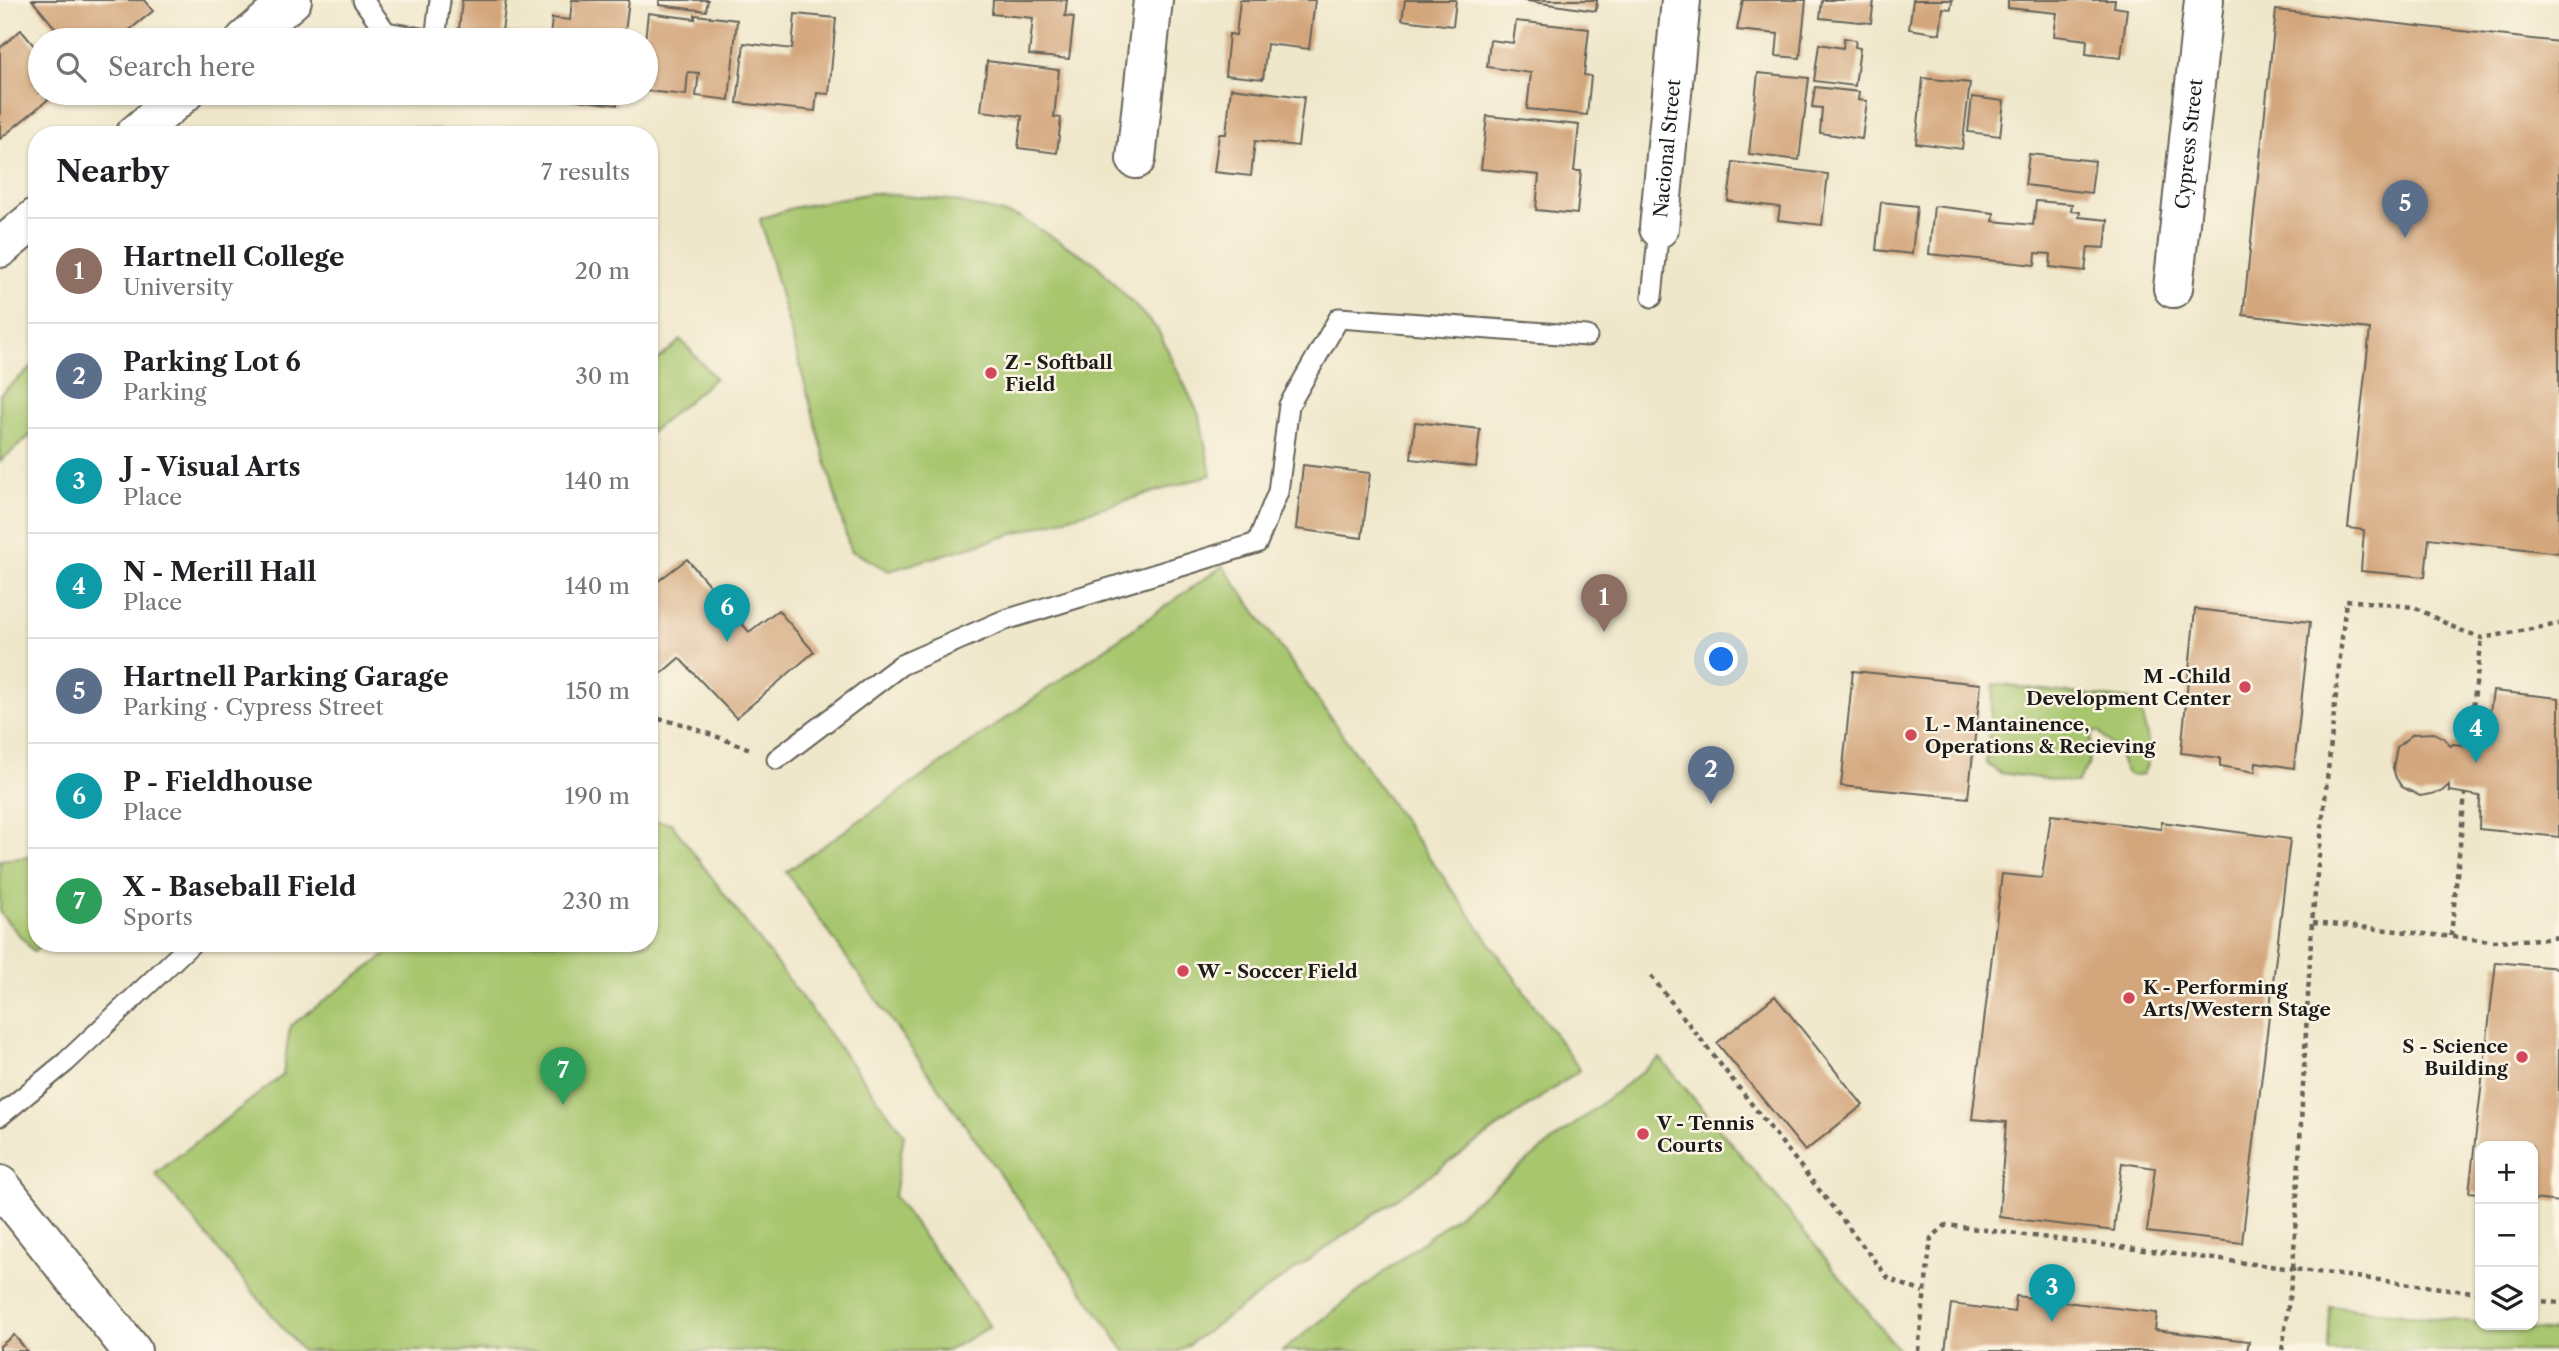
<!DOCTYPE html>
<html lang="en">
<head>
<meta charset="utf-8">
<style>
  :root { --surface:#fff; --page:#f2f2f2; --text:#202124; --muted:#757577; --line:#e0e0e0; --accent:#d1495b }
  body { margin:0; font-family:"Libre Caslon Text",serif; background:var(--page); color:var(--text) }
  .controls { position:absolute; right:21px; bottom:21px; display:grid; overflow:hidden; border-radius:14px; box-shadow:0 2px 5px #0004 }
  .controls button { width:63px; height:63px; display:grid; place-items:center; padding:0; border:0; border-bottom:2px solid var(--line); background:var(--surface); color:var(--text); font:35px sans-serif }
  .you { position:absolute; left:1722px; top:660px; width:24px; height:24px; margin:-18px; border:5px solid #fff; border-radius:50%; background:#1a73e8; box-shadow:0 0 0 10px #1a73e833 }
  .badge { display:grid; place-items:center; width:46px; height:46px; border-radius:50%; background:var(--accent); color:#fff; font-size:23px; font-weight:700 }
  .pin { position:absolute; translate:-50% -58px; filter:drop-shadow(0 2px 4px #0008) }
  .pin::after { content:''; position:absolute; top:37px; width:24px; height:21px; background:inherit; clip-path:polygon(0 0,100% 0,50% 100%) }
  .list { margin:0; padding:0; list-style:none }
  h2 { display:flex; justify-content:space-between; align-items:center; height:91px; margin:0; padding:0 28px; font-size:30px }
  h2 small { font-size:23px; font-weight:400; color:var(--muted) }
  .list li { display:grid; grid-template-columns:46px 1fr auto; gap:21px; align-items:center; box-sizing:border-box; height:105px; padding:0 28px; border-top:2px solid var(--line) }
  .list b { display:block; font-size:26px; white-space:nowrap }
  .list p { margin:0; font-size:23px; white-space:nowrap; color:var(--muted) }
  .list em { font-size:23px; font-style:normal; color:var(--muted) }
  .icon { flex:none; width:38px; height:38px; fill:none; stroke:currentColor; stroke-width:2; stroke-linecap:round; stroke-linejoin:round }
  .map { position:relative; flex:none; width:2559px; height:1351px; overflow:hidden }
  .search { position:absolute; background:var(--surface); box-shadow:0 2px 5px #0004; left:28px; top:28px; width:630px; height:77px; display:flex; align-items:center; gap:18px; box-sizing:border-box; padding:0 24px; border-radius:38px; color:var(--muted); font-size:26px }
  .panel { position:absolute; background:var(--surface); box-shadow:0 2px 5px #0004; left:28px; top:126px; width:630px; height:826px; border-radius:28px }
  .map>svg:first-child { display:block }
  .green { fill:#a7c66e; stroke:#627145; stroke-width:2 }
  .building { fill:#d3a67c }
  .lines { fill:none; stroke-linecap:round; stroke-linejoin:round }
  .service-casing { stroke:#666359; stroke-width:23 }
  .minor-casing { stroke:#666359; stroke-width:42 }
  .path { stroke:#666359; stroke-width:4.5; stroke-dasharray:5 5; stroke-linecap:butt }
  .service { stroke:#fff; stroke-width:19 }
  .minor { stroke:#fff; stroke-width:38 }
  .poi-dot { fill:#d1495b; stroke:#fcf5e5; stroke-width:2.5 }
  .labels { text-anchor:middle; stroke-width:5; stroke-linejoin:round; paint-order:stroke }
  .street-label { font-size:19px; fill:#1c1c1c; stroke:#fcf5e5 }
  .poi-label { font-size:19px; font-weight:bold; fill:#1c1c1c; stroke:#fcf5e5; text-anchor:start }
</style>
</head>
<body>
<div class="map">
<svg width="2559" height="1351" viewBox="0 0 2559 1351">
  <rect width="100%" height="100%" fill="#fcf5e5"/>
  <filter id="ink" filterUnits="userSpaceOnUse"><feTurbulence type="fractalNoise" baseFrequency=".0143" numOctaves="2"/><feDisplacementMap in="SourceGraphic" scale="14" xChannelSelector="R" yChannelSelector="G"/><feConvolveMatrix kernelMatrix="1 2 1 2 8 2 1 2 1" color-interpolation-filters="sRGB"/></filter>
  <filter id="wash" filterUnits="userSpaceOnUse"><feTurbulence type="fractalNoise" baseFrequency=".00686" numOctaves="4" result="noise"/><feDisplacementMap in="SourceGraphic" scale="28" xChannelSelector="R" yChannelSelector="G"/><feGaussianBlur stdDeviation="1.57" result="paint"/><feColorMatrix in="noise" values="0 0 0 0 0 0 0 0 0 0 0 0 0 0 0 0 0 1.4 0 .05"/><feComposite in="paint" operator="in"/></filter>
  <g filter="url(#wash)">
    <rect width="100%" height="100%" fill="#efe7ca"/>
    <g class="green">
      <path d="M 398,127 L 437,130 L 457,135 L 343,135 L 359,130 Z"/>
      <path d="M 871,193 L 949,200 L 1019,217 L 1095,263 L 1158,330 L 1200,417 L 1211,475 L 889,571 L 850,550 L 760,219 L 792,208 Z"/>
      <path d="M 681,340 L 715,378 L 649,434 L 649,367 Z"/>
      <path d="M 37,363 L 37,430 L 0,461 L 0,394 Z"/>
      <path d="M 1223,566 L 1580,1070 L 1179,1351 L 1125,1351 L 786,872 Z"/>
      <path d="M 1994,684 L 2139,701 C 2142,727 2158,751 2142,775 C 2121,780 2124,763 2116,750 C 2111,743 2104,740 2100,732 L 2092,731 L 2088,766 L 2077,783 L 2000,773 L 1986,763 Z"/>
      <path d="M 649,820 L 671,823 L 904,1134 L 894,1196 L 990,1327 L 947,1351 L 302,1351 L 155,1174 L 283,1075 L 290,1026 L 402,943 L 649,943 Z"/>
      <path d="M 37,856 L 37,943 L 44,943 L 34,952 L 0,913 L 0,860 Z"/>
      <path d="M 1660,1058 L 1786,1209 L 1899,1351 L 1282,1351 Z"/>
      <path d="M 2330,1306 L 2480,1323 L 2480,1325 L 2558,1332 L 2556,1351 L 2328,1351 Z"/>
    </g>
    <g id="blocks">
      <g class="building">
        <path d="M 32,0 L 144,0 L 153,11 L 117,40 L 65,40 Z"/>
        <path d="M 462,0 L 506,0 L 502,32 L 550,37 L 552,18 L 570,20 L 572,0 L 629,0 L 624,40 L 458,40 Z"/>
        <path d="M 659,0 L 708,0 L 706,11 L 659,5 Z"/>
        <path d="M 993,0 L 1067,0 L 1065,16 L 1074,17 L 1069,59 L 1029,55 L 1033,18 L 992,14 Z"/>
        <path d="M 1240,0 L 1315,0 L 1309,49 L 1267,44 L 1263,79 L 1225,75 L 1229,34 L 1236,35 Z"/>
        <path d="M 1405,0 L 1456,0 L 1453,26 L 1402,20 Z"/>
        <path d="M 1520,0 L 1597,0 L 1596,11 Z"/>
        <path d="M 1743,0 L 1806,0 L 1800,58 L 1776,56 L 1778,34 L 1737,30 Z"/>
        <path d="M 1822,0 L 1874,0 L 1871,23 L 1820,18 Z"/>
        <path d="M 1913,0 L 1952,0 L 1951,9 L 1943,8 L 1940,34 L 1909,29 Z"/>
        <path d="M 2008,0 L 2115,0 L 2114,7 L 2127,9 L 2121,58 L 2086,54 L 2087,40 L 2054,36 L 2057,13 L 2008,8 Z"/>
        <path d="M 2276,10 L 2559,42 L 2559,553 L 2429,538 L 2425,577 L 2361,571 L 2364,530 L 2348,528 L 2370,329 L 2243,315 Z"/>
        <path d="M 648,13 L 695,19 L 695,15 L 737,20 L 729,100 L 696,96 L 699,73 L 688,72 L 686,95 L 646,91 L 645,40 Z"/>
        <path d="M 795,14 L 836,18 L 829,94 L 817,93 L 815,111 L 737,103 L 744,43 L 792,49 Z"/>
        <path d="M 1516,21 L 1589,29 L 1584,75 L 1591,76 L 1587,115 L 1527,109 L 1531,73 L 1487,67 L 1490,40 L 1513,43 Z"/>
        <path d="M 21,30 L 40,53 L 40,93 L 56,93 L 0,139 L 0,48 Z"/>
        <path d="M 1844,38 L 1856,40 L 1855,47 L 1860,48 L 1855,86 L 1814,81 L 1819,44 L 1843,48 Z"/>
        <path d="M 987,61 L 1059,70 L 1054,117 L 1061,118 L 1057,153 L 1018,148 L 1022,116 L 981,111 Z"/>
        <path d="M 1758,73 L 1809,78 L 1799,160 L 1749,154 Z"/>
        <path d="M 1923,78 L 1970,83 L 1962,149 L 1916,143 Z"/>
        <path d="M 1815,87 L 1859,92 L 1858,100 L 1867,101 L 1862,139 L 1820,133 L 1822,108 L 1812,107 Z"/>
        <path d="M 1231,88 L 1304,97 L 1298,146 L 1255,141 L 1251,176 L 1214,172 L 1219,134 L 1226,134 Z"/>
        <path d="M 561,93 L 618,93 L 617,105 L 561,98 Z"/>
        <path d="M 1972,97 L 2004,101 L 2000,136 L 1968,132 Z"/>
        <path d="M 1487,116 L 1579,125 L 1574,171 L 1581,171 L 1577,214 L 1536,210 L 1539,175 L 1481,169 Z"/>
        <path d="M 2029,154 L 2095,161 L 2091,193 L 2025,185 Z"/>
        <path d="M 1733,162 L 1828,174 L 1822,225 L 1778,220 L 1780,207 L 1728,201 Z"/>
        <path d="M 2036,201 L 2072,204 L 2071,211 L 2080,212 L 2079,217 L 2108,220 L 2105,248 L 2088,247 L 2085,271 L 2050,267 L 2051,254 L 2036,253 L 2035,265 L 1929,254 L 1934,206 L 1994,213 L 1993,221 L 2033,225 Z"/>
        <path d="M 1881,202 L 1917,206 L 1912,254 L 1876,250 Z"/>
        <path d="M 1415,422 L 1480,429 L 1476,467 L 1411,459 Z"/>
        <path d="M 1303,465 L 1370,473 L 1362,538 L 1296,529 Z"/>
        <path d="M 687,559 L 749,632 L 778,610 L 814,652 L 736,718 L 679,658 L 649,684 L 649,588 Z"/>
        <path d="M 2195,609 L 2310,622 L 2294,768 L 2256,762 L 2255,772 L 2220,766 L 2220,758 L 2181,753 Z"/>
        <path d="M 1853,671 L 1981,684 L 1968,798 L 1841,786 Z"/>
        <path d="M 2493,691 L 2559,698 L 2559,837 L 2479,829 L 2480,796 L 2449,791 L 2449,785 L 2441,792 L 2420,796 L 2402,787 L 2396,778 L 2393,768 L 2397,747 L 2413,734 L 2434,733 L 2444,738 L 2451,746 L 2453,744 L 2485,747 Z"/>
        <path d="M 2051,815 L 2161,829 L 2161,822 L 2290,839 L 2242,1243 L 2147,1232 L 2155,1168 L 2122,1163 L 2114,1231 L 1999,1217 L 2006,1122 L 1972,1119 L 2002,874 L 2042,878 Z"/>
        <path d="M 2496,962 L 2559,968 L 2559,1202 L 2533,1199 L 2533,1146 L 2480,1146 L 2480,1193 L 2469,1192 Z"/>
        <path d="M 1775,996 L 1863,1105 L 1805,1151 L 1717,1043 Z"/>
        <path d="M 2016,1296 L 2157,1313 L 2155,1330 L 2249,1341 L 2247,1351 L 1945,1351 L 1951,1304 L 2014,1312 Z"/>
        <path d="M 14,1335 L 27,1351 L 0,1351 L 0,1346 Z"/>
      </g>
    </g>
  </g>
  <g filter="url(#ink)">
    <use href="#blocks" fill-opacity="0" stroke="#666359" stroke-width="2"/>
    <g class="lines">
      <defs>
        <g id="service">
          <path d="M 363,0 L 386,32 L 433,40"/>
          <path d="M 435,40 L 440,0"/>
          <path d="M 1652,297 L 1659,228"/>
          <path d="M 777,759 L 901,665 L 1002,621 L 1257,543 L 1278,492 L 1289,405 L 1339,318 L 1587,336"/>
          <path d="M 0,1116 L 66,1062 L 192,943"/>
        </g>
        <g id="minor">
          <path d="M 245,40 L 292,0"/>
          <path d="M 135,135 L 184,93"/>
          <path d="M 1136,159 L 1153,0"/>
          <path id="s1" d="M 1659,228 L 1681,0"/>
          <path d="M 0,248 L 37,217"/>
          <path id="s2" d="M 2173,288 L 2204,0"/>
          <path d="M 0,1185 L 132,1351"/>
        </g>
      </defs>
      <use href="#service" class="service-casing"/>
      <use href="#minor" class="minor-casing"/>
      <g class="path">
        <path d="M 649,717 L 682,724 L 753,750"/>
        <path d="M 2468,746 L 2482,638"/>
        <path d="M 2313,922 L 2491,941 L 2546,939 L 2559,937"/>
        <path d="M 2451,936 L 2465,794"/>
        <path d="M 1651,976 L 1889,1279 L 1923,1292"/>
        <path d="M 2480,1293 L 2293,1269 L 2312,922 L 2346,600 L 2414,607 L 2465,633 L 2482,638 L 2559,624"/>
        <path d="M 2533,1300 L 2559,1303"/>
        <path d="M 1918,1351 L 1931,1238 L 1946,1225 L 2293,1269 L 2282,1351"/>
      </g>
      <use href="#service" class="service"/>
      <use href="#minor" class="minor"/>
    </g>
  </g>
  <g class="poi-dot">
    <circle cx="991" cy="373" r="7"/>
    <circle cx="2245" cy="687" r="7"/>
    <circle cx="1911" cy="735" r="7"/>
    <circle cx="1183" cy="971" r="7"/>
    <circle cx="2129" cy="998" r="7"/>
    <circle cx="2522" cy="1057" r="7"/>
    <circle cx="1643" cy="1134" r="7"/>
  </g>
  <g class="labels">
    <g class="street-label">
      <text dy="7" stroke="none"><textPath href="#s2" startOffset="145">Cypress Street</textPath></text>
      <text dy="7" stroke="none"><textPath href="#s1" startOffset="80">Nacional Street</textPath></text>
    </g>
    <g class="poi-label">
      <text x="1005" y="369">Z - Softball<tspan x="1005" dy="22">Field</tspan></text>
      <text x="2231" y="683" text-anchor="end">M -Child<tspan x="2231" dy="22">Development Center</tspan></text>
      <text x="1925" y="731">L - Mantainence,<tspan x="1925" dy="22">Operations &amp; Recieving</tspan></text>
      <text x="1197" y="978">W - Soccer Field</text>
      <text x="2143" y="994">K - Performing<tspan x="2143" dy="22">Arts/Western Stage</tspan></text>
      <text x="2508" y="1053" text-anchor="end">S - Science<tspan x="2508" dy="22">Building</tspan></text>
      <text x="1657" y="1130">V - Tennis<tspan x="1657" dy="22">Courts</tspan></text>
    </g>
  </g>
</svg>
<div class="controls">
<button>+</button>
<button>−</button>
<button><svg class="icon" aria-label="layers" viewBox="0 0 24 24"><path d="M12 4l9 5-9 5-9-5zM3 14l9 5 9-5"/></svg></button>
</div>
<div class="you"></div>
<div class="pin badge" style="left:1604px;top:632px;background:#8d6e63">1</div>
<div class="pin badge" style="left:1711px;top:804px;background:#5c6f8a">2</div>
<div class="pin badge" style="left:2052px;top:1322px;background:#0f9aa8">3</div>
<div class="pin badge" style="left:2476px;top:763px;background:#0f9aa8">4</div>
<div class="pin badge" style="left:2405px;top:238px;background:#5c6f8a">5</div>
<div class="pin badge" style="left:727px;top:642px;background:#0f9aa8">6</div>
<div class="pin badge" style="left:563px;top:1105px;background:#2e9e5b">7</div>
<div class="search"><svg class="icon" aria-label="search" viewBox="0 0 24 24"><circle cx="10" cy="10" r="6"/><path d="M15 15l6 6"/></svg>Search here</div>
<section class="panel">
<h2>Nearby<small>7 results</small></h2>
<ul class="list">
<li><span class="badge" style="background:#8d6e63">1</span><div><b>Hartnell College</b><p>University</p></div><em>20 m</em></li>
<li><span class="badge" style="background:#5c6f8a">2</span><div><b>Parking Lot 6</b><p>Parking</p></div><em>30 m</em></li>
<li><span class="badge" style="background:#0f9aa8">3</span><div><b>J - Visual Arts</b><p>Place</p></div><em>140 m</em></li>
<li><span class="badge" style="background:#0f9aa8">4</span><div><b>N - Merill Hall</b><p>Place</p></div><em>140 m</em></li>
<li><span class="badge" style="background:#5c6f8a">5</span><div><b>Hartnell Parking Garage</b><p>Parking · Cypress Street</p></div><em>150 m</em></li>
<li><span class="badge" style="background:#0f9aa8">6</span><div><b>P - Fieldhouse</b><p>Place</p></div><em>190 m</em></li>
<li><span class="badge" style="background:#2e9e5b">7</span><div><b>X - Baseball Field</b><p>Sports</p></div><em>230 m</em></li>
</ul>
</section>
</div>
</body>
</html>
